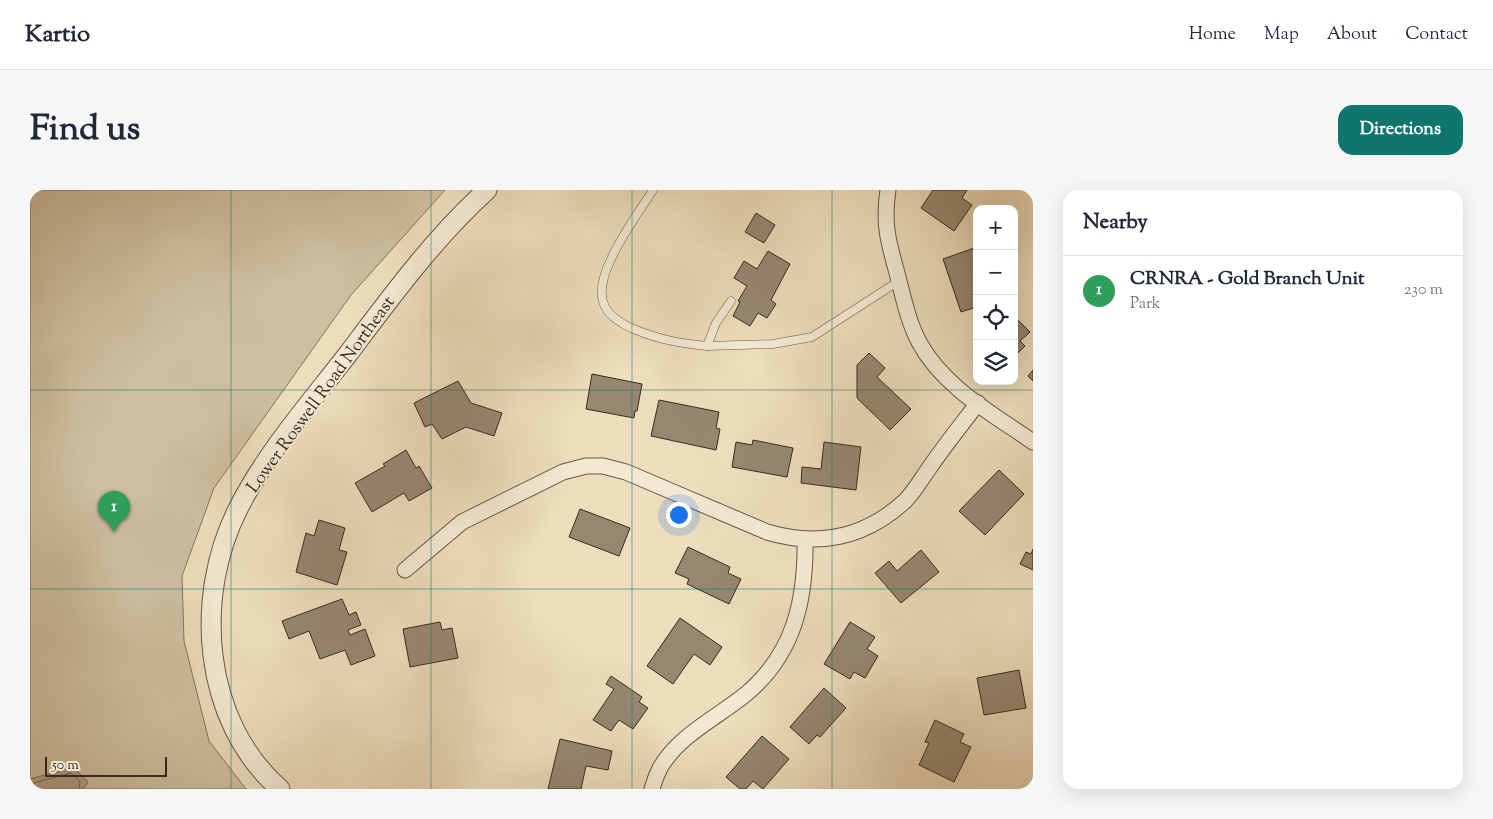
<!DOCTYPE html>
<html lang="en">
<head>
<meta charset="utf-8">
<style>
  :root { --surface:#fff; --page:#f6f6f7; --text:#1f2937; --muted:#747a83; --line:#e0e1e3; --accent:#0f766e }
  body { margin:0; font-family:"Sorts Mill Goudy",serif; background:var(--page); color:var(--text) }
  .controls { position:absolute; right:15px; top:15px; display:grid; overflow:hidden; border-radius:10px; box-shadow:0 5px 20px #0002 }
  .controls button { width:45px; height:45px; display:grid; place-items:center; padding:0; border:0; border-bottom:1px solid var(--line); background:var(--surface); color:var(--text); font:25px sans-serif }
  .scale { position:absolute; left:15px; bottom:12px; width:122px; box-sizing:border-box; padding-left:5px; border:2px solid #392a20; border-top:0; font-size:14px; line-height:18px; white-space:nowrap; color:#392a20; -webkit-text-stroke:4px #f3e9d3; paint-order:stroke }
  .you { position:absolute; left:648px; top:324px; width:18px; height:18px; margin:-12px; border:4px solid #fff; border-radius:50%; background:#1a73e8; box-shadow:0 0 0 8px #1a73e833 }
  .badge { display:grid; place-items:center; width:32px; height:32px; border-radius:50%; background:var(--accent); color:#fff; font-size:16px; font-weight:700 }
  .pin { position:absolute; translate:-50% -41px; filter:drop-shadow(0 1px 2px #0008) }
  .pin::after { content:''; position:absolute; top:26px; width:18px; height:15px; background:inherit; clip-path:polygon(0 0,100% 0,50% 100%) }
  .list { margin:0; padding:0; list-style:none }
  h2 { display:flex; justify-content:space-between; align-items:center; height:65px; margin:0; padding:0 20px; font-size:21px }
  h2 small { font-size:16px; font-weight:400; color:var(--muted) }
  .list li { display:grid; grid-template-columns:32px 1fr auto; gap:15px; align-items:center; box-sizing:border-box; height:70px; padding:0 20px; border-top:1px solid var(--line) }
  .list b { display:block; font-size:19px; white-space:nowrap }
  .list p { margin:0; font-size:16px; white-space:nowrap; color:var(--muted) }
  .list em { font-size:16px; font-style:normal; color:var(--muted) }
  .icon { flex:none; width:28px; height:28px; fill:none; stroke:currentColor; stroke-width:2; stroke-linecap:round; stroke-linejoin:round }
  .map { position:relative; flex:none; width:1003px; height:599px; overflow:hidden; border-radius:15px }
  header { display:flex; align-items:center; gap:30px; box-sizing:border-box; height:70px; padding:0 25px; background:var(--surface); border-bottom:1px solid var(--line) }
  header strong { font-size:24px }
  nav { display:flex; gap:28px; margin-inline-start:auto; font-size:18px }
  .intro { display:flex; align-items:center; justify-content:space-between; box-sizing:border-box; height:120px; padding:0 30px }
  h1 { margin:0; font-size:35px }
  .button { padding:12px 22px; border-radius:15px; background:var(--accent); color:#fff; font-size:18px; font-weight:700 }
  main { display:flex; gap:30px; padding:0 30px }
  aside { flex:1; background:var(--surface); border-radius:15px; box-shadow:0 5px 20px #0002 }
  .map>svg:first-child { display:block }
  .green { fill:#cebfa1; stroke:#847460 }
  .water { fill:#b0a087; stroke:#80715e }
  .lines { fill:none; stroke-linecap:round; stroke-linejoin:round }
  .shore { stroke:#746554; stroke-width:1 }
  .building { fill:#978771; stroke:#392a20 }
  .service-casing { stroke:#665747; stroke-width:9 }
  .minor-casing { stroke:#665747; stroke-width:17 }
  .tertiary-casing { stroke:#665747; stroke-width:21 }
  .service { stroke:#f3e9d3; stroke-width:8 }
  .minor { stroke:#f3e9d3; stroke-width:15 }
  .tertiary { stroke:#f3e9d3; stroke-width:19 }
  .grid { fill:none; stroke:#0f766e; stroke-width:1; stroke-opacity:0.55 }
  .labels { text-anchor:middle; stroke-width:4; stroke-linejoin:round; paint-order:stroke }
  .street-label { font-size:18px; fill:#392a20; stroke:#f3e9d3 }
</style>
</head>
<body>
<header>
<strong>Kartio</strong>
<nav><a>Home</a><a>Map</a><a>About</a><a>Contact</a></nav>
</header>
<div class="intro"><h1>Find us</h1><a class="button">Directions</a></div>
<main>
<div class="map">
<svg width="1003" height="599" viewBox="0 0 1003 599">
  <rect width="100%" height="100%" fill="#edddbc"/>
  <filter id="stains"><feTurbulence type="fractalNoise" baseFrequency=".004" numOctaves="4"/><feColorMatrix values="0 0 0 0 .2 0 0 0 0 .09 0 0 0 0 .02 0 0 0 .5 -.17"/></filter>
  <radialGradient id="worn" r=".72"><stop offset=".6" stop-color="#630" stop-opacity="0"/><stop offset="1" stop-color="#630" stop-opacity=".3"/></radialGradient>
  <path class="green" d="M 0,0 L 415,0 L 321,105 L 184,298 L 152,386 L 154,451 L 179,551 L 216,599 L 0,599 Z"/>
  <path class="water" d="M 43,577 L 58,592 L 53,599 L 0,599 L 0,589 Z"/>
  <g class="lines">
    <path class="shore" d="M 0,594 L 41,583 L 50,591 L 49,599"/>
  </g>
  <g class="building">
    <path d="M 903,0 L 937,0 L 932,8 L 942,15 L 924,41 L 891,18 Z"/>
    <path d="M 726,23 L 745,35 L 734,53 L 715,42 Z"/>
    <path d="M 944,58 L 947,66 L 947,117 L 931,122 L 913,69 Z"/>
    <path d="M 738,61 L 760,74 L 741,110 L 746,114 L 737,128 L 728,123 L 720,136 L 703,126 L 710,112 L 708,111 L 717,96 L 704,88 L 714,71 L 727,79 Z"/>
    <path d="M 984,126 L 1000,142 L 990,151 L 995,156 L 987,164 L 987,170 L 984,170 Z"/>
    <path d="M 839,163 L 855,178 L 847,187 L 881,219 L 860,240 L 827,208 L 827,175 Z"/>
    <path d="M 1003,180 L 1003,191 L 998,186 Z"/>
    <path d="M 562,184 L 612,194 L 607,221 L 605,221 L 604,228 L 556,219 Z"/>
    <path d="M 428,191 L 441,213 L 472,223 L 464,246 L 436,237 L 412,249 L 402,234 L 395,237 L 384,213 Z"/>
    <path d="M 629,210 L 689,222 L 686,238 L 690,239 L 686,260 L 621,246 Z"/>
    <path d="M 723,250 L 763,258 L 757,287 L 702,277 L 706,252 L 722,255 Z"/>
    <path d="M 794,252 L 831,257 L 826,300 L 771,293 L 772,277 L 791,279 Z"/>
    <path d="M 376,260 L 386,278 L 389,276 L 402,298 L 379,311 L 374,303 L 342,322 L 325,293 L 355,276 L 353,274 Z"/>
    <path d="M 969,280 L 994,304 L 955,345 L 929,321 Z"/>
    <path d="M 550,319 L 600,338 L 589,366 L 539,347 Z"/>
    <path d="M 289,330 L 315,338 L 309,360 L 317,362 L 307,395 L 266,382 L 276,343 L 284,346 Z"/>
    <path d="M 658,357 L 700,377 L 698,383 L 711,389 L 699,414 L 657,394 L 659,389 L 645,383 Z"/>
    <path d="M 1003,359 L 1003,380 L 990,374 L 996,362 L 1001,364 Z"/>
    <path d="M 891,360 L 909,382 L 871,413 L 845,383 L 859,371 L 867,381 Z"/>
    <path d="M 312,409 L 319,425 L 326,422 L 331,435 L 318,440 L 320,445 L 335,439 L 345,466 L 321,475 L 315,460 L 290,469 L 279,441 L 259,449 L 252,431 Z"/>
    <path d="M 650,428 L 692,457 L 680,475 L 664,464 L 643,494 L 617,476 Z"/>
    <path d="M 410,432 L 412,440 L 422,438 L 428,468 L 380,477 L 373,439 Z"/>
    <path d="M 820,432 L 845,447 L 837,459 L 848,466 L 835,488 L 824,482 L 820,489 L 794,474 Z"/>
    <path d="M 989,480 L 996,518 L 954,525 L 947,488 Z"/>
    <path d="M 581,486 L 612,507 L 609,512 L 618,518 L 603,539 L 589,530 L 581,541 L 563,530 L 584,499 L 576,494 Z"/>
    <path d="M 794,498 L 816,518 L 790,547 L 787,545 L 779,554 L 760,537 Z"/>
    <path d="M 905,530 L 934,544 L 930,552 L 941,557 L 924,592 L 889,575 L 899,553 L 895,552 Z"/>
    <path d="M 732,546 L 759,569 L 733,599 L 723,591 L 716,599 L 710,599 L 696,587 Z"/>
    <path d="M 530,549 L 582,561 L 578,580 L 556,576 L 551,599 L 518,599 Z"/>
  </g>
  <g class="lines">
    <defs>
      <g id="service">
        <path d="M 623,0 C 608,23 592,45 581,69 C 564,105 569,125 606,140 C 631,150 649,153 677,156 L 686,133 L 701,111"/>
        <path d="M 677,156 L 743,154 L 782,147 L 869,91"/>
      </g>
      <g id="minor">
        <path d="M 858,0 C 853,33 858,51 867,83 C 873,106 878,131 889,152 C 913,197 963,224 1003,252"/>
        <path d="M 375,380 L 432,332 L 533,282 L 556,276 L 573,276 L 596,282 L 737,342 C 788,357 835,348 875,311 C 884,302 892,288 900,277 C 915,255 932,234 948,213"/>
        <path d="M 622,599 C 624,592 627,584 630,578 C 649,545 688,527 716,504 C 764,464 776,410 775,350"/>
      </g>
      <path id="tertiary" d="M 250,599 C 172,531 163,406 209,317 C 237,262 280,213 318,164 C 361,107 404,48 457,0"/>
    </defs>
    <use href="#service" class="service-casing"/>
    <use href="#minor" class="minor-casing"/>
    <use href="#tertiary" class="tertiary-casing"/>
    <use href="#service" class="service"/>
    <use href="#minor" class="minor"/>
    <use href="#tertiary" class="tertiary"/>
  </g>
  <path class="grid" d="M 201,0 L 201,599M 401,0 L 401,599M 602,0 L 602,599M 802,0 L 802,599M 0,200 L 1003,200M 0,399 L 1003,399"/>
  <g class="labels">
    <g class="street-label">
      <text transform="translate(290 204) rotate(-54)" y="6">Lower Roswell Road Northeast</text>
    </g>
  </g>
  <rect width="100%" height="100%" filter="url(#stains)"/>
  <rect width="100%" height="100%" fill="url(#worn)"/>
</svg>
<div class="controls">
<button>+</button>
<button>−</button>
<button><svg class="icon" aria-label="locate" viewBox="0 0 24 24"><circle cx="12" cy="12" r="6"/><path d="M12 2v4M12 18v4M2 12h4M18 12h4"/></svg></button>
<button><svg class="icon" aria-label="layers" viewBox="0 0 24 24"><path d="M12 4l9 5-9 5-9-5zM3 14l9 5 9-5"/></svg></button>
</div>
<div class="scale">50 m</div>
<div class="you"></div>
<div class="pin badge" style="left:84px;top:342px;background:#2e9e5b">1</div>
</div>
<aside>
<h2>Nearby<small></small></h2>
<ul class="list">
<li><span class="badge" style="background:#2e9e5b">1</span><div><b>CRNRA - Gold Branch Unit</b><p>Park</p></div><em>230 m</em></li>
</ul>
</aside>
</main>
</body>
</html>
